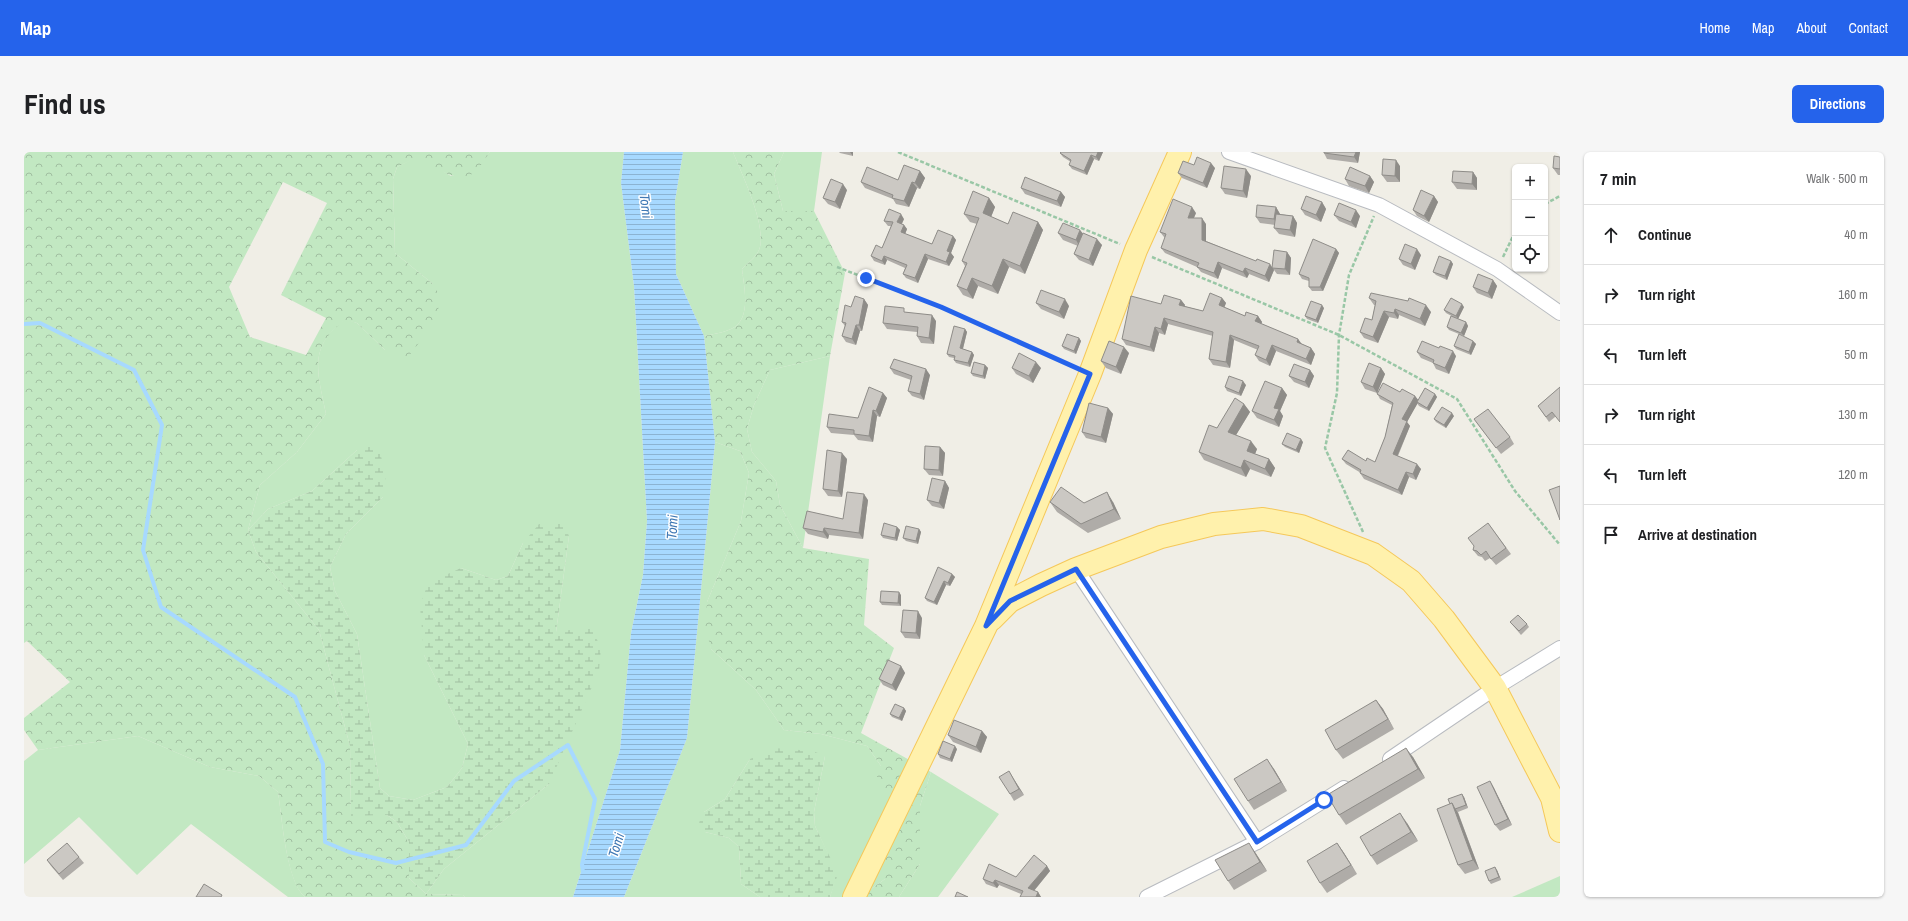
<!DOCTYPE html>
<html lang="en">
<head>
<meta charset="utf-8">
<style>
  :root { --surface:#fff; --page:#f6f6f6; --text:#202124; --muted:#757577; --line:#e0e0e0; --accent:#2563eb }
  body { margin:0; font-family:"Archivo Narrow",sans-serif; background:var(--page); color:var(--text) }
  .controls { position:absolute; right:12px; top:12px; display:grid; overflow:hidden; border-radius:6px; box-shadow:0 1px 3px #0004 }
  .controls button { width:36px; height:36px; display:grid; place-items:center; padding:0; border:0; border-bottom:1px solid var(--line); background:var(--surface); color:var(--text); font:20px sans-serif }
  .stop { position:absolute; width:12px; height:12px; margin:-9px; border:3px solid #2563eb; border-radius:50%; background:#fff }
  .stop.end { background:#2563eb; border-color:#fff; box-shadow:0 1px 4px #0008 }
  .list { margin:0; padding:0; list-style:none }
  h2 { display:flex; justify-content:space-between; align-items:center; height:52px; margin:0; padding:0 16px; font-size:17px }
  h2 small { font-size:13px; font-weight:400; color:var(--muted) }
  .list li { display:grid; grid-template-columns:26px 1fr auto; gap:12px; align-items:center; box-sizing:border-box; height:60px; padding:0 16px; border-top:1px solid var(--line) }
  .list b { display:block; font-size:15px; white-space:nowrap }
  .list em { font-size:13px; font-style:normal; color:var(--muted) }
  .icon { flex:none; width:22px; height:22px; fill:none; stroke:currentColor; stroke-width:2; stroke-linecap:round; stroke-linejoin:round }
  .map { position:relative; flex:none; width:1536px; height:745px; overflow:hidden; border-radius:6px }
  header { display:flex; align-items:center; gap:24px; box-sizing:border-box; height:56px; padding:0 20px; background:var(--accent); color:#fff }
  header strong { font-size:19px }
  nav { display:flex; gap:22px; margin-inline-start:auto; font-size:14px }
  .intro { display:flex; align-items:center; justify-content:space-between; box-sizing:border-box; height:96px; padding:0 24px }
  h1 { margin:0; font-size:28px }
  .button { padding:10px 18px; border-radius:6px; background:var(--accent); color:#fff; font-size:14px; font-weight:700 }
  main { display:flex; gap:24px; padding:0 24px }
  aside { flex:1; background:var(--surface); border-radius:6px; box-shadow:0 1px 3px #0004 }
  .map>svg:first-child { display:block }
  .grass { fill:#c2e8c2 }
  .forest { fill:url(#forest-crowns); fill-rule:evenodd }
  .wetland { fill:url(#wetland-marsh) }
  .water { fill:url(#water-rules) }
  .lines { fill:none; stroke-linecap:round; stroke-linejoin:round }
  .stream { stroke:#a7d9ff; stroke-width:4 }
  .street-casing { stroke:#b8bbc0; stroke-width:16 }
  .primary-casing { stroke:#f5c85a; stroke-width:24 }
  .path { stroke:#99c7a6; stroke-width:2.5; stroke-dasharray:4 2; stroke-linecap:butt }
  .street { stroke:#fff; stroke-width:14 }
  .primary { stroke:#fff1ac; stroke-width:22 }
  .wall { fill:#afaca8 }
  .shaded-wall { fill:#8e8c88 }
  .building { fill:#cbc8c3; stroke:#8e8c88 }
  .route { stroke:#2563eb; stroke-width:5 }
  .labels { text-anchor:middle; stroke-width:3; stroke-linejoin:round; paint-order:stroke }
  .water-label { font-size:14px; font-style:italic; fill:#4079b5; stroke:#fff }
</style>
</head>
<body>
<header>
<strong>Map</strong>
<nav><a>Home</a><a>Map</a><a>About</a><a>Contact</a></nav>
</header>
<div class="intro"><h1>Find us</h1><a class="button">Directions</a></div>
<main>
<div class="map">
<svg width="1536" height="745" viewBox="0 0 1536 745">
  <defs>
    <pattern id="forest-crowns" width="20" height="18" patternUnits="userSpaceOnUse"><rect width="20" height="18" fill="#c2e8c2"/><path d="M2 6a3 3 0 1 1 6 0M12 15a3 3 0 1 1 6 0" fill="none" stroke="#a1bfa1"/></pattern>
    <pattern id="wetland-marsh" width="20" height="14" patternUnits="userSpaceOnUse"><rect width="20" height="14" fill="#c2e8c2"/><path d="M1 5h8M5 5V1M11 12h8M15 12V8" fill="none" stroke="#a1bfa1"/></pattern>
    <pattern id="water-rules" width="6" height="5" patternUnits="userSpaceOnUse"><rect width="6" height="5" fill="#a7d9ff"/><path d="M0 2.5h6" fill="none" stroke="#8bb3d2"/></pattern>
  </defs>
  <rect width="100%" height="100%" fill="#f0eee6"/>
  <g class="grass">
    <path d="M 466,0 L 600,0 L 597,31 L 610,134 L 623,369 L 619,423 L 607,481 L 596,598 L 549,745 L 441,745 L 439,743 L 402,742 L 420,717 L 525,632 L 532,480 L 545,384 L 499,391 L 484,424 L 472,428 L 437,416 L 400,503 L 444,592 L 438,616 L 423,635 L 389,648 L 365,644 L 356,636 L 333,482 L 311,439 L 306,415 L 322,382 L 359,345 L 333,298 L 288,339 L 244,357 L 224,378 L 236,333 L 273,300 L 302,262 C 294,221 283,196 321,167 L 333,171 L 361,198 L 409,132 L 371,101 L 369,27 L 373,15 L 394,4 L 427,24 L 450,20 Z"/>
    <path d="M 659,0 L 709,0 C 718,23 744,75 735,98 C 732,105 723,112 718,117 C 720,135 728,168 707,177 C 699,181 688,182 680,184 L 652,122 L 651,49 Z"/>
    <path d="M 760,0 L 798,0 L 790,59 L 759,59 L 750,22 Z"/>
    <path d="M 806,204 L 779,396 L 756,353 L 752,329 L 728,300 L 723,277 L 730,253 L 746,218 Z"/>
    <path d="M 691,290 L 716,299 L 725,321 L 717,369 L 683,450 L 687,497 L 732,538 L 760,578 L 797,582 L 843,594 L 857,614 L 868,650 L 848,694 L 861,715 L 861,727 L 840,742 L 839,745 L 806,745 L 813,722 L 791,674 L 790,660 L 801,604 L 726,607 L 701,647 L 680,660 L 681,680 L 705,686 L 715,695 L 717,732 L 736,745 L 600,745 L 663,586 Z"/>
    <path d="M 114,584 L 186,615 L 235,624 L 254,640 C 258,665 262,729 281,745 L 264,745 L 167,672 L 113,723 L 55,665 L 0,712 L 0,609 L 14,598 Z"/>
    <path d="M 907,620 L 975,662 L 914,745 L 875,745 L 896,712 L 896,654 Z"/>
    <path d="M 1536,724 L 1536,745 L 1488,745 Z"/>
  </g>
  <g class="forest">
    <path d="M 0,0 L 466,0 C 461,6 457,15 451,20 C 433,34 410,14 394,5 L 373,15 L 369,27 L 371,101 L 409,132 L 415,142 L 414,166 L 384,205 L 361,198 L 333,171 L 321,168 C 283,196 294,221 302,262 L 273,300 L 236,333 L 224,378 L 232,400 L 295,478 L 326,594 L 327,663 L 363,663 L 373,670 L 385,690 L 385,726 L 402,742 L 439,743 L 441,745 L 281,745 C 262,730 258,665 254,640 L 235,624 L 186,615 L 114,584 L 14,598 L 0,578 L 0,566 L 46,530 L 3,489 L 0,491 ZM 259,30 L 303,51 L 257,143 L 302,166 L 282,203 L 226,185 L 205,135 Z"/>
    <path d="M 709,0 L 760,0 L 750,22 L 759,59 L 790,59 L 821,121 L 806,204 L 746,218 L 730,253 L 723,277 L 728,300 L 752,329 L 756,353 L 779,396 L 845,407 L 840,473 L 870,496 L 837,581 L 907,620 L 896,654 L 896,712 L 875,745 L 839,745 L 840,742 L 861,727 L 860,715 L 848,695 L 868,650 L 853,625 L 857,614 L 843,594 L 797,582 L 760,578 L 732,538 L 687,497 L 681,474 L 683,450 L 717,369 L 725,321 L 716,299 L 691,290 L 680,184 C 688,182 699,181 707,177 C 728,168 720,135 718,117 C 723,112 732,105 735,98 C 744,75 718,23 709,0 Z"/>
  </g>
  <g class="wetland">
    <path d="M 344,293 L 355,298 L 362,321 L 359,345 L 322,382 L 306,415 L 311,439 L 333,482 L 356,636 L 365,644 L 389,648 L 423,635 L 438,616 L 444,592 L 400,503 L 396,454 L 404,431 L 437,416 L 472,428 L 484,424 L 499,391 L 515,372 L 539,372 L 545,384 L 532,480 L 567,475 L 577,496 L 575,519 L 525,632 L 420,717 L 402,742 L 385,726 L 385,690 L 373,670 L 363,663 L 327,664 L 326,594 L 295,478 L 232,400 L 224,378 L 244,357 L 288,339 L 333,298 Z"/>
    <path d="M 750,596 L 789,599 L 801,604 L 790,660 L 791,674 L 814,722 L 806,745 L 736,745 L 717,732 L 715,695 L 705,686 L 681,680 L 675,671 L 680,660 L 701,647 L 726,607 Z"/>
  </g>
  <path class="water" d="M 600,0 L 659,0 L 651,49 L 652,122 L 680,184 L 691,290 L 663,586 L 600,745 L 549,745 L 596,598 L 607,481 L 619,423 L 623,369 L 610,134 L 597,31 Z"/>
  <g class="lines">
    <path class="stream" d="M 0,172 L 16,171 L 110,218 L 138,273 L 119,398 L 137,455 L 271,545 L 299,612 L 301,690 L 325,700 L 372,711 L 442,693 L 490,629 L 544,593 L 571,647 L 558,713 L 559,720"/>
    <defs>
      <g id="street">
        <path d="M 1205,0 L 1355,53 L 1473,117 L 1536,161"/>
        <path d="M 1052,417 L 1233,690"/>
        <path d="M 1366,607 L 1471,536 L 1536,496"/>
        <path d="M 1123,745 L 1233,690 L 1320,636"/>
      </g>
      <g id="primary">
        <path d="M 968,467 L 986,449 L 1017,433 L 1052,417 L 1137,385 L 1190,372 L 1239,367 L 1277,374 L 1349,402 L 1387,429 L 1420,467 L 1471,536 L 1528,646 L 1536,679"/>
        <path d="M 830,745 L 962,474 L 1066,222 L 1112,98 L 1156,0"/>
      </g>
    </defs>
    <use href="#street" class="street-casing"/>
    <use href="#primary" class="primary-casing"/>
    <g class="path">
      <path d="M 874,0 L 1096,92"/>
      <path d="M 1521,52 L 1536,44"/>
      <path d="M 1128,105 L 1315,183 L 1433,247 L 1491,339 L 1536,393"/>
      <path d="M 1479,105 L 1491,80"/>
      <path d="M 813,115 L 917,155 L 1050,215"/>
      <path d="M 1339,380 L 1301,296 L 1313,241 L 1315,183 L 1325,123 L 1350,64"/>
    </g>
    <use href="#street" class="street"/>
    <use href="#primary" class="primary"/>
  </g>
  <g class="wall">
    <path d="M 815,0 L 829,0 L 829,4 L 816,1 Z"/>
    <path d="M 1037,0 L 1079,0 L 1075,9 L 1070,7 L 1063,23 L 1048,17 L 1045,13 L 1047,10 L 1039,5 L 1036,1 Z"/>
    <path d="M 1300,0 L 1336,0 L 1334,11 L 1303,7 L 1300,1 Z"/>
    <path d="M 1536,5 L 1536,23 L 1534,23 L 1529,16 Z"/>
    <path d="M 1170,13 L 1191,16 L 1183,36 L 1158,26 L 1154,21 Z"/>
    <path d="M 1376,14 L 1376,30 L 1363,30 L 1358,23 Z"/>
    <path d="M 896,19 L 901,26 L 896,37 L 893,36 L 885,55 L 872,52 L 869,47 L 841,36 L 837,30 L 874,28 Z"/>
    <path d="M 1449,20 L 1453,26 L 1453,38 L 1433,37 L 1428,30 Z"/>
    <path d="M 1227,24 L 1223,46 L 1201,42 L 1197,36 Z"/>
    <path d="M 1346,24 L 1350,30 L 1345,41 L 1325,34 L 1321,27 Z"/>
    <path d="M 997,36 L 1037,40 L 1041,45 L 1037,55 L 1001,42 Z"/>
    <path d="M 823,38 L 816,57 L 804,52 L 799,46 Z"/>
    <path d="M 1410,44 L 1414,50 L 1405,70 L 1393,64 L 1389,58 Z"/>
    <path d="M 965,46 L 971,55 L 967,65 L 984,72 L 1014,70 L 1019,78 L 1001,122 L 985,115 L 974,142 L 954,134 L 949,147 L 939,143 L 933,134 L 941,114 L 938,109 L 953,72 L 946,70 L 940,62 Z"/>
    <path d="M 1298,50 L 1302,57 L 1297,70 L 1281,63 L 1277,57 Z"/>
    <path d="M 1252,55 L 1256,62 L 1269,64 L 1273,71 L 1271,85 L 1255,82 L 1250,76 L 1251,73 L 1236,71 L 1232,65 Z"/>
    <path d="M 1172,61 L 1170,66 L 1182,72 L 1182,89 L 1248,116 L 1263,100 L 1267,106 L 1266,123 L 1253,122 L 1250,118 L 1245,130 L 1225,122 L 1223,126 L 1198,116 L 1194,127 L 1177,120 L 1173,115 L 1141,101 L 1137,96 L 1141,86 L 1140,85 L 1136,80 Z"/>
    <path d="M 1310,63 L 1336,64 L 1332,76 L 1315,69 Z"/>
    <path d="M 880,67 L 878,72 L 880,73 L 883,77 L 881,82 L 908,92 L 929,84 L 932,88 L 927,101 L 930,105 L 925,114 L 904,107 L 894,131 L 882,126 L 879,122 L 881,116 L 863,108 L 861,113 L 850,109 L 847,104 L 858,96 L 867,74 L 864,74 L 860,69 Z"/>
    <path d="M 1034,81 L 1059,82 L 1078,93 L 1069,114 L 1055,108 L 1050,102 L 1054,94 L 1039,88 Z"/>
    <path d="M 1312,97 L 1315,101 L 1299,139 L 1288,139 L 1285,135 L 1285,129 L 1278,127 L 1275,122 Z"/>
    <path d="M 1397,103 L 1391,118 L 1379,113 L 1375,107 Z"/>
    <path d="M 1427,109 L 1429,112 L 1423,128 L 1412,123 L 1409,120 Z"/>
    <path d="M 1469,128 L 1473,134 L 1468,147 L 1453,141 L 1449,135 Z"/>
    <path d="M 1198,146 L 1202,151 L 1200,155 L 1221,164 L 1234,164 L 1238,170 L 1237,172 L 1274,187 L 1278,192 L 1287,196 L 1291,202 L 1287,213 L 1252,199 L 1246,214 L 1235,209 L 1231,203 L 1234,198 L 1210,188 L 1206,216 L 1189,213 L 1185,207 L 1189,184 L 1144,172 L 1141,183 L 1135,181 L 1130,200 L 1102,193 L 1098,187 L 1137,152 L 1157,148 L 1161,153 L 1160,154 L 1179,159 Z"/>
    <path d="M 1345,146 L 1407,160 L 1401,174 L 1375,163 L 1374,167 L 1365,165 L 1354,191 L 1340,186 L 1336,180 L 1348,168 L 1351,153 L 1350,153 Z"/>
    <path d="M 840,147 L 844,153 L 838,179 L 836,179 L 832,193 L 822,190 L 818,184 L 821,174 L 818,170 L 827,155 Z"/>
    <path d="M 1012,151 L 1045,154 L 1040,167 L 1017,157 Z"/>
    <path d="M 1440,155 L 1434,167 L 1442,170 L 1444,174 L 1440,184 L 1425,178 L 1423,175 L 1433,167 L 1422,161 L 1420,158 Z"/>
    <path d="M 1300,156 L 1294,171 L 1283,167 L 1281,164 Z"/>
    <path d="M 883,160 L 912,169 L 910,192 L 897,191 L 893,184 L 893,180 L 863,177 L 859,171 Z"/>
    <path d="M 941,177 L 943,180 L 939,197 L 948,200 L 950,203 L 946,215 L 932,211 L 930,208 L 930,206 L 925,205 L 923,202 Z"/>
    <path d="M 1055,186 L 1057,189 L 1052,202 L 1040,197 L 1038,194 Z"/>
    <path d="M 1449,189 L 1452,192 L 1447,203 L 1432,197 L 1430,194 Z"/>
    <path d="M 1393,200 L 1432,204 L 1425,222 L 1412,217 L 1409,211 L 1397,206 Z"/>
    <path d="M 1105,201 L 1097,222 L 1082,216 L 1077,209 Z"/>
    <path d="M 961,213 L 964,216 L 961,227 L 949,224 L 947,221 Z"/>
    <path d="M 866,216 L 906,223 L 900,248 L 888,244 L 884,239 L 887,228 L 870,222 Z"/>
    <path d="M 988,216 L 1017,216 L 1009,231 L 992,222 Z"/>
    <path d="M 1357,216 L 1361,222 L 1354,239 L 1376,240 L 1391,244 L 1394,248 L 1411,242 L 1413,245 L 1405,259 L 1395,254 L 1393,251 L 1383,270 L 1386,274 L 1374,304 L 1397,317 L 1392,328 L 1385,325 L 1378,343 L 1340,327 L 1336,321 L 1337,321 L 1322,312 L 1318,307 L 1351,310 L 1361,285 L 1368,253 L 1356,247 L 1353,241 L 1341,237 L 1337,230 Z"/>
    <path d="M 1286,218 L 1290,224 L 1285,236 L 1270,230 L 1265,224 Z"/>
    <path d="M 1222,233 L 1217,244 L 1203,239 L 1201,235 Z"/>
    <path d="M 1536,235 L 1531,265 L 1525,270 L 1514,254 Z"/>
    <path d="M 1258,236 L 1263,243 L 1256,259 L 1259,264 L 1255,275 L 1233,266 L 1228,259 Z"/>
    <path d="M 859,241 L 863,246 L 856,265 L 853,264 L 849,290 L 834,288 L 830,283 L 807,281 L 803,275 L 834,266 Z"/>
    <path d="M 1220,252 L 1226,260 L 1212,283 L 1233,297 L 1231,302 L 1245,307 L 1251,316 L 1247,325 L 1226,317 L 1222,325 L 1180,308 L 1175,300 L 1193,276 Z"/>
    <path d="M 1084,256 L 1089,262 L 1082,291 L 1062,286 L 1058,280 Z"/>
    <path d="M 1430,264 L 1422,276 L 1412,270 L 1410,267 Z"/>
    <path d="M 1450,267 L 1486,285 L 1490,292 L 1477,302 Z"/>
    <path d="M 1279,290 L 1275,301 L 1261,295 L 1258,292 Z"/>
    <path d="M 916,295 L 921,301 L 919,324 L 905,323 L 900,317 Z"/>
    <path d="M 823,307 L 818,345 L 804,344 L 799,337 Z"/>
    <path d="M 921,329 L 925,336 L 920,357 L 908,354 L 903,348 Z"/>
    <path d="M 844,348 L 839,387 L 805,383 L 804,387 L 784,382 L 779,376 L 819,367 Z"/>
    <path d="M 1026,350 L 1060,351 L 1089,350 L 1097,367 L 1064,381 L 1033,360 Z"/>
    <path d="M 1464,371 L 1487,402 L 1472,413 L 1466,406 L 1461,409 L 1458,405 L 1454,404 L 1449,398 Z"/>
    <path d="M 873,375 L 876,378 L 873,389 L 859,386 L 857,383 Z"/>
    <path d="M 895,377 L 897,380 L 894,392 L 882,389 L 879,386 Z"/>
    <path d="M 928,422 L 931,425 L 926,434 L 922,433 L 913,453 L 903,449 L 901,446 Z"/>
    <path d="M 877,443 L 877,454 L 858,453 L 856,450 Z"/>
    <path d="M 898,466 L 896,487 L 881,486 L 877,480 Z"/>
    <path d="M 1486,470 L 1503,472 L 1505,475 L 1497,483 Z"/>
    <path d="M 877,514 L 881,521 L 872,539 L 859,533 L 855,527 Z"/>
    <path d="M 1352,548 L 1359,557 L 1370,577 L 1319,607 L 1312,598 Z"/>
    <path d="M 880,556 L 882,559 L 878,569 L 868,565 L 866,562 Z"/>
    <path d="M 958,579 L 963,585 L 957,601 L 929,590 L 924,583 Z"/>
    <path d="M 933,597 L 928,610 L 916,606 L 914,602 Z"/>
    <path d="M 1389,605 L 1401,626 L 1322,673 L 1315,663 Z"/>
    <path d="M 1250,617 L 1263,639 L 1230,658 L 1224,649 Z"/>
    <path d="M 985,619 L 1000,643 L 990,649 L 986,642 Z"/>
    <path d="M 1466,629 L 1470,636 L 1488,673 L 1476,679 L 1471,673 Z"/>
    <path d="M 1440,645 L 1444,656 L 1434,660 L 1455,717 L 1441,722 L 1434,713 L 1426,652 Z"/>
    <path d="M 1383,671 L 1394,689 L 1353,713 L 1347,704 Z"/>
    <path d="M 1313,691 L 1320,701 L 1333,722 L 1303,741 L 1296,731 Z"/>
    <path d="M 1231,700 L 1243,719 L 1210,738 L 1204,729 Z"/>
    <path d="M 55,705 L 60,711 L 39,728 L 27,714 L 23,708 Z"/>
    <path d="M 1023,714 L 1026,719 L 1010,739 L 1014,740 L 1017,745 L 996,745 L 997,742 L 975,733 L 973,736 L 962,732 L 959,727 L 992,725 Z"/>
    <path d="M 1473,718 L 1477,728 L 1467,732 L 1465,729 Z"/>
  </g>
  <g class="shaded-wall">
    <path d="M 826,0 L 829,0 L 829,4 Z"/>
    <path d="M 1074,0 L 1079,0 L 1075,9 L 1072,5 Z"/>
    <path d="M 1332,0 L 1336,0 L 1334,11 L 1330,5 Z"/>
    <path d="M 1067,3 L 1070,7 L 1063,23 L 1060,19 Z"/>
    <path d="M 1372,8 L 1376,14 L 1376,30 L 1371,24 Z"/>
    <path d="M 1187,11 L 1191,16 L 1183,36 L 1179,31 Z"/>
    <path d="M 1222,17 L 1227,24 L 1223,46 L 1219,39 Z"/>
    <path d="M 896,19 L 901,26 L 896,37 L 891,31 Z"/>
    <path d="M 1449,20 L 1453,26 L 1453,38 L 1448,32 Z"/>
    <path d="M 1346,24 L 1350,30 L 1345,41 L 1341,34 Z"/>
    <path d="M 888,30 L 893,36 L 885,55 L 880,49 Z"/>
    <path d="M 819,32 L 823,38 L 816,57 L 811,50 Z"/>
    <path d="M 1037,40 L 1041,45 L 1037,55 L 1033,49 Z"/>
    <path d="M 1410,44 L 1414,50 L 1405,70 L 1400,64 Z"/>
    <path d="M 965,46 L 971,55 L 965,70 L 959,61 Z"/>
    <path d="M 1298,50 L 1302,57 L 1297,70 L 1292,63 Z"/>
    <path d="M 1168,55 L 1172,61 L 1167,72 L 1164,66 Z"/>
    <path d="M 1252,55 L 1256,62 L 1254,74 L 1250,67 Z"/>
    <path d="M 1332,58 L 1336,64 L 1332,76 L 1327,70 Z"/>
    <path d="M 877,62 L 880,67 L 876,75 L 873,70 Z"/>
    <path d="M 1269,64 L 1273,71 L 1271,85 L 1266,78 Z"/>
    <path d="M 1178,66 L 1182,72 L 1182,94 L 1178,88 Z"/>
    <path d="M 1014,70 L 1019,78 L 1001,122 L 996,114 Z"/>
    <path d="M 880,73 L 883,77 L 880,85 L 877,80 Z"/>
    <path d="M 1056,78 L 1061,84 L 1056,95 L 1052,88 Z"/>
    <path d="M 929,84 L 932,88 L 927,101 L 930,105 L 925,114 L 922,110 L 923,99 Z"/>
    <path d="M 1073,87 L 1078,93 L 1069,114 L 1065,108 Z"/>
    <path d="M 1312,97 L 1315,101 L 1299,139 L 1296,135 Z"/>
    <path d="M 1393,97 L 1397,103 L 1391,118 L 1387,112 Z"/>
    <path d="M 1263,100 L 1267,106 L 1266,123 L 1261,117 Z"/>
    <path d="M 901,102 L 904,107 L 894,131 L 891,126 Z"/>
    <path d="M 860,104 L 863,108 L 861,113 L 858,109 Z"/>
    <path d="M 979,107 L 985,115 L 974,142 L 968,134 Z"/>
    <path d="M 1427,109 L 1429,112 L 1423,128 L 1421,124 Z"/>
    <path d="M 1194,110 L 1198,116 L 1194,127 L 1190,121 Z"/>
    <path d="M 1246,112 L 1250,118 L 1245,130 L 1241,124 Z"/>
    <path d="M 1221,116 L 1225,122 L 1223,126 L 1219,120 Z"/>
    <path d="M 948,126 L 954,134 L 949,147 L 943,138 Z"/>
    <path d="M 1469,128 L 1473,134 L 1468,147 L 1464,141 Z"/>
    <path d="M 1198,146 L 1202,151 L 1199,159 L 1195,153 Z"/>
    <path d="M 840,147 L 844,153 L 838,179 L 835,173 Z"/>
    <path d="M 1041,147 L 1045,154 L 1040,167 L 1035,160 Z"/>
    <path d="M 1157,148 L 1161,153 L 1159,159 L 1155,153 Z"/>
    <path d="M 1438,152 L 1440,155 L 1434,167 L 1432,164 Z"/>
    <path d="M 1298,153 L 1300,156 L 1294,171 L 1292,168 Z"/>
    <path d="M 1402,153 L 1407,160 L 1401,174 L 1396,167 Z"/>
    <path d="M 1371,157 L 1375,163 L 1374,167 L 1370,161 Z"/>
    <path d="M 1360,159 L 1365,165 L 1354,191 L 1349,185 Z"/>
    <path d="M 908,163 L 912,169 L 910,192 L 905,186 Z"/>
    <path d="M 1234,164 L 1238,170 L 1236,175 L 1231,169 Z"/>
    <path d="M 1140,166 L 1144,172 L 1141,183 L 1137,177 Z"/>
    <path d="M 1442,170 L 1444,174 L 1440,184 L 1437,181 Z"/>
    <path d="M 832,173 L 836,179 L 832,193 L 828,187 Z"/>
    <path d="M 1131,175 L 1135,181 L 1130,200 L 1126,195 Z"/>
    <path d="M 941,177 L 943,180 L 938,200 L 936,196 Z"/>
    <path d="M 1206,183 L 1210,188 L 1206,216 L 1202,210 Z"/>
    <path d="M 1055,186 L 1057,189 L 1052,202 L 1050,199 Z"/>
    <path d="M 1274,187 L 1278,193 L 1273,190 Z"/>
    <path d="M 1449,189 L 1452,192 L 1447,203 L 1445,200 Z"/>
    <path d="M 1248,193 L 1252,199 L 1246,214 L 1242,208 Z"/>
    <path d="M 1100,195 L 1105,201 L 1097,222 L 1092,215 Z"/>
    <path d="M 1287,196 L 1291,202 L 1287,213 L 1282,207 Z"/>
    <path d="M 1429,199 L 1432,204 L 1425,222 L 1421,216 Z"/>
    <path d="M 948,200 L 950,203 L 946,215 L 944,211 Z"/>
    <path d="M 1012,210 L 1017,216 L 1009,231 L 1005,224 Z"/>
    <path d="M 961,213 L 964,216 L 961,227 L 959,224 Z"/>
    <path d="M 1357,216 L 1361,222 L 1353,241 L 1349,235 Z"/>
    <path d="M 902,217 L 906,223 L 900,248 L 896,242 Z"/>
    <path d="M 1286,218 L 1290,224 L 1285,236 L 1281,230 Z"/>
    <path d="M 1219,229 L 1222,233 L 1217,244 L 1215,241 Z"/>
    <path d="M 1258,236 L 1263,243 L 1256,259 L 1259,264 L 1255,275 L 1250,268 L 1250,256 Z"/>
    <path d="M 859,241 L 863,246 L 856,265 L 852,259 Z"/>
    <path d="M 1411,242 L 1413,245 L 1405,259 L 1403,256 Z"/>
    <path d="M 1391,244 L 1395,249 L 1383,270 L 1386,274 L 1372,307 L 1369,302 L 1378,267 Z"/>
    <path d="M 1220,252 L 1226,260 L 1209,288 L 1204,280 Z"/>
    <path d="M 1084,256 L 1089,262 L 1082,291 L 1077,285 Z"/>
    <path d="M 849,258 L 853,264 L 849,290 L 845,284 Z"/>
    <path d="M 1428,261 L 1430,264 L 1422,276 L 1420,273 Z"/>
    <path d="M 1277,287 L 1279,290 L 1275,301 L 1272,298 Z"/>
    <path d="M 1227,289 L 1233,297 L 1229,307 L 1223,299 Z"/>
    <path d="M 916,295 L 921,301 L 919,324 L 915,318 Z"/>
    <path d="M 818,301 L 823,307 L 818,345 L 814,339 Z"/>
    <path d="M 1245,307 L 1251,316 L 1247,325 L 1241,317 Z"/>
    <path d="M 1220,308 L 1226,317 L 1222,325 L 1217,316 Z"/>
    <path d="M 1393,312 L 1397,317 L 1392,328 L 1389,322 Z"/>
    <path d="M 1382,320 L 1385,325 L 1378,343 L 1374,338 Z"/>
    <path d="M 921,329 L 925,336 L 920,357 L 915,351 Z"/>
    <path d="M 1083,340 L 1089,350 L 1097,367 L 1090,357 Z"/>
    <path d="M 840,342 L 844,348 L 839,387 L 835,381 Z"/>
    <path d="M 873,375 L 876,378 L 873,389 L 871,386 Z"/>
    <path d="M 800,376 L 805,383 L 804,387 L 799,380 Z"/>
    <path d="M 895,377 L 897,380 L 894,392 L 892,389 Z"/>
    <path d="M 928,422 L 931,425 L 926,434 L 924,431 Z"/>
    <path d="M 920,429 L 922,433 L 913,453 L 910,450 Z"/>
    <path d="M 875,440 L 877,443 L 877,454 L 874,451 Z"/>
    <path d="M 894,459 L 898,466 L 896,487 L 892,481 Z"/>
    <path d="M 877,514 L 881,521 L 872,539 L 868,533 Z"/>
    <path d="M 1352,548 L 1359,557 L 1370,577 L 1364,567 Z"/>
    <path d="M 880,556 L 882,559 L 878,569 L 875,566 Z"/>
    <path d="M 958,579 L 963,585 L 957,601 L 952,595 Z"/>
    <path d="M 931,594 L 933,597 L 928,610 L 926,607 Z"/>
    <path d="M 1382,596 L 1389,605 L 1401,626 L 1394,617 Z"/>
    <path d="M 1243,607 L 1250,617 L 1263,639 L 1257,630 Z"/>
    <path d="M 985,619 L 989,626 L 1000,643 L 995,637 Z"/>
    <path d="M 1466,629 L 1470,636 L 1488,673 L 1484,667 Z"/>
    <path d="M 1438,642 L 1440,645 L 1444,656 L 1442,653 Z"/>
    <path d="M 1428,651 L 1434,661 L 1455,717 L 1449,708 Z"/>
    <path d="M 1376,661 L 1383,671 L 1394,689 L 1387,680 Z"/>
    <path d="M 1225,691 L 1231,700 L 1243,719 L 1236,710 Z"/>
    <path d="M 1313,691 L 1320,701 L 1333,722 L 1327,713 Z"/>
    <path d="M 1023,714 L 1026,719 L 1008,741 L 1004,736 Z"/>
    <path d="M 1471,715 L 1473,718 L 1477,728 L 1475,725 Z"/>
    <path d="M 971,728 L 975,733 L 973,736 L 969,731 Z"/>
    <path d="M 1014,740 L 1017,745 L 1012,745 Z"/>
  </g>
  <g class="building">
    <path d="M 1037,0 L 1074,0 L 1072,5 L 1067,3 L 1060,19 L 1045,13 L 1047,8 L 1036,1 Z"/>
    <path d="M 1300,0 L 1332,0 L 1330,5 L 1300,1 Z"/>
    <path d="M 1530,4 L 1536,5 L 1536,17 L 1529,16 Z"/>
    <path d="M 1173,5 L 1187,11 L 1179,31 L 1154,21 L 1159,9 L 1170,13 Z"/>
    <path d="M 1359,7 L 1372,8 L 1371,24 L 1358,23 Z"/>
    <path d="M 880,13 L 896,19 L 891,31 L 888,30 L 880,49 L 868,46 L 869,43 L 837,30 L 843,15 L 874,28 Z"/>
    <path d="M 1200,14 L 1222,17 L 1219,39 L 1197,36 Z"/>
    <path d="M 1326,15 L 1346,24 L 1341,34 L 1321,27 Z"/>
    <path d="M 1429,19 L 1449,20 L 1448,32 L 1428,30 Z"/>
    <path d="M 1001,25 L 1037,40 L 1033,49 L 997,36 Z"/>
    <path d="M 807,27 L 819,32 L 811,50 L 799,46 Z"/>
    <path d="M 1397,38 L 1410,44 L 1400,64 L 1389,58 Z"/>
    <path d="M 949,39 L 965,46 L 959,61 L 984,72 L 989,60 L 1014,70 L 996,114 L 979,107 L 968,134 L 948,126 L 943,138 L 933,134 L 943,111 L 938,109 L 955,66 L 940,62 Z"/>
    <path d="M 1282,44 L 1298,50 L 1292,63 L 1277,57 Z"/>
    <path d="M 1149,47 L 1168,55 L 1164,66 L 1178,66 L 1178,88 L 1232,109 L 1233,107 L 1246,112 L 1241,124 L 1221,116 L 1219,120 L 1194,110 L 1190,121 L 1173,115 L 1175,111 L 1137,96 L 1142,82 L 1136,80 Z"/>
    <path d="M 1315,51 L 1332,58 L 1327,70 L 1310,63 Z"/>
    <path d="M 1233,53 L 1252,55 L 1250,67 L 1232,65 Z"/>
    <path d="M 865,57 L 877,62 L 873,70 L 880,73 L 877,80 L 908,92 L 914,78 L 929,84 L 923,99 L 926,100 L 922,110 L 901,102 L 891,126 L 879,122 L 883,113 L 860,104 L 858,109 L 847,104 L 852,93 L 858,96 L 869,70 L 860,69 Z"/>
    <path d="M 1252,62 L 1269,64 L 1266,78 L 1250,76 Z"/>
    <path d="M 1039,71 L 1056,78 L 1052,88 L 1034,81 Z"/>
    <path d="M 1059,81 L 1073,87 L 1065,108 L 1050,102 Z"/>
    <path d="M 1289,87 L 1312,97 L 1296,135 L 1285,135 L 1285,126 L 1275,122 Z"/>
    <path d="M 1381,92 L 1393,97 L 1387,112 L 1375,107 Z"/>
    <path d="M 1250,98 L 1263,100 L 1261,117 L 1248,116 Z"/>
    <path d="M 1415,104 L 1427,109 L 1421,124 L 1409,120 Z"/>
    <path d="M 1454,122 L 1469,128 L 1464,141 L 1449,135 Z"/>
    <path d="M 1017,138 L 1041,147 L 1035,160 L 1012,151 Z"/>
    <path d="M 1186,141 L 1198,146 L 1195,153 L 1221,164 L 1222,160 L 1234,164 L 1231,169 L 1274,187 L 1273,190 L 1287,196 L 1282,207 L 1248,193 L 1242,208 L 1231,203 L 1235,194 L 1206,183 L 1202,210 L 1185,207 L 1189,180 L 1140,166 L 1137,177 L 1131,175 L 1126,195 L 1098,187 L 1107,144 L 1137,152 L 1140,143 L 1157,148 L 1155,153 L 1179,159 Z"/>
    <path d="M 1347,141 L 1384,149 L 1385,146 L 1402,153 L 1396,167 L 1371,157 L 1370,161 L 1360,159 L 1349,185 L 1336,180 L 1341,166 L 1348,168 L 1352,149 L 1345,146 Z"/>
    <path d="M 831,144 L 840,147 L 835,173 L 832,173 L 828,187 L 818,184 L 822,171 L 818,170 L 821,153 L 827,155 Z"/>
    <path d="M 1427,146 L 1438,152 L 1432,164 L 1420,158 Z"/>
    <path d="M 1287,149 L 1298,153 L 1292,168 L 1281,164 Z"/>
    <path d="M 861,154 L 880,156 L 880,160 L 908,163 L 905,186 L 893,184 L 894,175 L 859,171 Z"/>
    <path d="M 1427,164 L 1442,170 L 1437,181 L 1423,175 Z"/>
    <path d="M 930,174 L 941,177 L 936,196 L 948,200 L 944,211 L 930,208 L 931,204 L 923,202 Z"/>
    <path d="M 1043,182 L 1055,186 L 1050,199 L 1038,194 Z"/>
    <path d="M 1435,182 L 1449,189 L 1445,200 L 1430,194 Z"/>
    <path d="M 1085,189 L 1100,195 L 1092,215 L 1077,209 Z"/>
    <path d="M 1398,189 L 1415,196 L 1416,194 L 1429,199 L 1421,216 L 1409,211 L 1410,208 L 1393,200 Z"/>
    <path d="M 995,201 L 1012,210 L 1005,224 L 988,216 Z"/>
    <path d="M 870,207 L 902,217 L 896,242 L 884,239 L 888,224 L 866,216 Z"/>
    <path d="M 950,210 L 961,213 L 959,224 L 947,221 Z"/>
    <path d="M 1345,211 L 1357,216 L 1349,235 L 1337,230 Z"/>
    <path d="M 1270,212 L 1286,218 L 1281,230 L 1265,224 Z"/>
    <path d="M 1205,224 L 1219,229 L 1215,241 L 1201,235 Z"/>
    <path d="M 1241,229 L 1258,236 L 1250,256 L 1255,257 L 1250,268 L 1228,259 Z"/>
    <path d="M 1359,231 L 1376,240 L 1378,237 L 1391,244 L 1378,267 L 1383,269 L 1369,302 L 1393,312 L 1389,322 L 1382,320 L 1374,338 L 1336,321 L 1337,318 L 1318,307 L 1324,298 L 1342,309 L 1343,306 L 1351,310 L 1361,285 L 1369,251 L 1353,242 Z"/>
    <path d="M 845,235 L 859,241 L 852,259 L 849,258 L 845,284 L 830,282 L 830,278 L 803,275 L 805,262 L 834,266 Z"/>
    <path d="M 1536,235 L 1536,270 L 1528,260 L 1522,265 L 1514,254 Z"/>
    <path d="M 1401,236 L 1411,242 L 1403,256 L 1393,250 Z"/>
    <path d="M 1211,246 L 1220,252 L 1204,280 L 1227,289 L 1223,299 L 1245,307 L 1241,317 L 1220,308 L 1217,316 L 1175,300 L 1185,273 L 1193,276 Z"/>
    <path d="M 1065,251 L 1084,256 L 1077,285 L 1058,280 Z"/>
    <path d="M 1418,255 L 1428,261 L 1420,273 L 1410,267 Z"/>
    <path d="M 1464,257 L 1486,285 L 1472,296 L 1450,267 Z"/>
    <path d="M 1263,281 L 1277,287 L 1272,298 L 1258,292 Z"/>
    <path d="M 901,294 L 916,295 L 915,318 L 900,317 Z"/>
    <path d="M 803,298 L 818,301 L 814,339 L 799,337 Z"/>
    <path d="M 908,326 L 921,329 L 915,351 L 903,348 Z"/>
    <path d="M 1536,334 L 1536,368 L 1525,338 Z"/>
    <path d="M 1037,335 L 1060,351 L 1083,340 L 1090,357 L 1057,372 L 1026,350 Z"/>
    <path d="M 823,340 L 840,342 L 835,381 L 800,376 L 799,380 L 779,376 L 783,359 L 819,367 Z"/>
    <path d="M 860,371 L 873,375 L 871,386 L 857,383 Z"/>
    <path d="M 1464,371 L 1482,396 L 1467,407 L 1462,399 L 1457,403 L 1453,399 L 1449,398 L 1450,394 L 1444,386 Z"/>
    <path d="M 882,374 L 895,377 L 892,389 L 879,386 Z"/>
    <path d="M 914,415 L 928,422 L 924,431 L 920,429 L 910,450 L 901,446 Z"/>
    <path d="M 857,439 L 875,440 L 874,451 L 856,450 Z"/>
    <path d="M 879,458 L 894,459 L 892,481 L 877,480 Z"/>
    <path d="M 1494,463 L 1503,472 L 1495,479 L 1486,470 Z"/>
    <path d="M 864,508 L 877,514 L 868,533 L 855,527 Z"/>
    <path d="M 1352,548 L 1364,567 L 1312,598 L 1301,578 Z"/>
    <path d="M 871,552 L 880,556 L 875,566 L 866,562 Z"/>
    <path d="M 930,568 L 958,579 L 952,595 L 924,583 Z"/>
    <path d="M 919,589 L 931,594 L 926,607 L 914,602 Z"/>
    <path d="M 1382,596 L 1394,617 L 1315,663 L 1303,643 Z"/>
    <path d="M 1243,607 L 1257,630 L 1224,649 L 1210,627 Z"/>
    <path d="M 985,619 L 995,637 L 986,642 L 975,625 Z"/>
    <path d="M 1466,629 L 1484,667 L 1471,673 L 1453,635 Z"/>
    <path d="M 1438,642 L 1442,653 L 1431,657 L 1428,651 L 1426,652 L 1424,647 Z"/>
    <path d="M 1428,651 L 1449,708 L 1434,713 L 1413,657 Z"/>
    <path d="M 1376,661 L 1387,680 L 1347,704 L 1336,685 Z"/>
    <path d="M 43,691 L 55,705 L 35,722 L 23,708 Z"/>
    <path d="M 1225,691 L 1236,710 L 1204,729 L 1191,708 Z"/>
    <path d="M 1313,691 L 1327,713 L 1296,731 L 1283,709 Z"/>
    <path d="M 1010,703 L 1023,714 L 1004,736 L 1014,740 L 1012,745 L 996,745 L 999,739 L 971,728 L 969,731 L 959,727 L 965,712 L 992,725 Z"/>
    <path d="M 1471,715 L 1475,725 L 1465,729 L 1461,719 Z"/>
    <path d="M 180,732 L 198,743 L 197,745 L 172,745 Z"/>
    <path d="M 933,740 L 944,745 L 931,745 Z"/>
  </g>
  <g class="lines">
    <path class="route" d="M 842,126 L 917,155 L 1066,222 L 962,474 L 986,449 L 1052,417 L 1233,690 L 1300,648"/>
  </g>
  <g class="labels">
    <g class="water-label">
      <text transform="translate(622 54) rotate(83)" y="5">Tomi</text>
      <text transform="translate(648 375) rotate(-87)" y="5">Tomi</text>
      <text transform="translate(592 693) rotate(-73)" y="5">Tomi</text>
    </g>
  </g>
</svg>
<div class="controls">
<button>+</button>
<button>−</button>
<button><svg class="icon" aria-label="locate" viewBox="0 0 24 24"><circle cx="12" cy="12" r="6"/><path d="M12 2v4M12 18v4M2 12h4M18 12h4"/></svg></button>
</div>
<div class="stop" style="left:1300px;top:648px"></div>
<div class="stop end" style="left:842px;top:126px"></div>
</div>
<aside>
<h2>7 min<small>Walk · 500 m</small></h2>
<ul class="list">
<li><svg class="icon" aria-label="ahead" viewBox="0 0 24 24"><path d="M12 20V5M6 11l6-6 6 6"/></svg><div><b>Continue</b></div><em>40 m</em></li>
<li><svg class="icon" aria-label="right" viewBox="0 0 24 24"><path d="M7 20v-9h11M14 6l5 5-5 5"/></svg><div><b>Turn right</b></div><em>160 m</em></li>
<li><svg class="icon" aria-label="left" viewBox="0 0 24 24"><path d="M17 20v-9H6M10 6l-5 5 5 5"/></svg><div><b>Turn left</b></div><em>50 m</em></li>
<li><svg class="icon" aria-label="right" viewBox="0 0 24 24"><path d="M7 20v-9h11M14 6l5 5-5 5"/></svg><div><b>Turn right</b></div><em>130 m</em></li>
<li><svg class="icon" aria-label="left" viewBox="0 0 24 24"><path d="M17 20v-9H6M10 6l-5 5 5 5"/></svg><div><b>Turn left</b></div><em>120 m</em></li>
<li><svg class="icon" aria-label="arrive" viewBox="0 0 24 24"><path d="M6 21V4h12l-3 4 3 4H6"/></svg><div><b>Arrive at destination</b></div></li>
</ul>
</aside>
</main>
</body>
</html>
